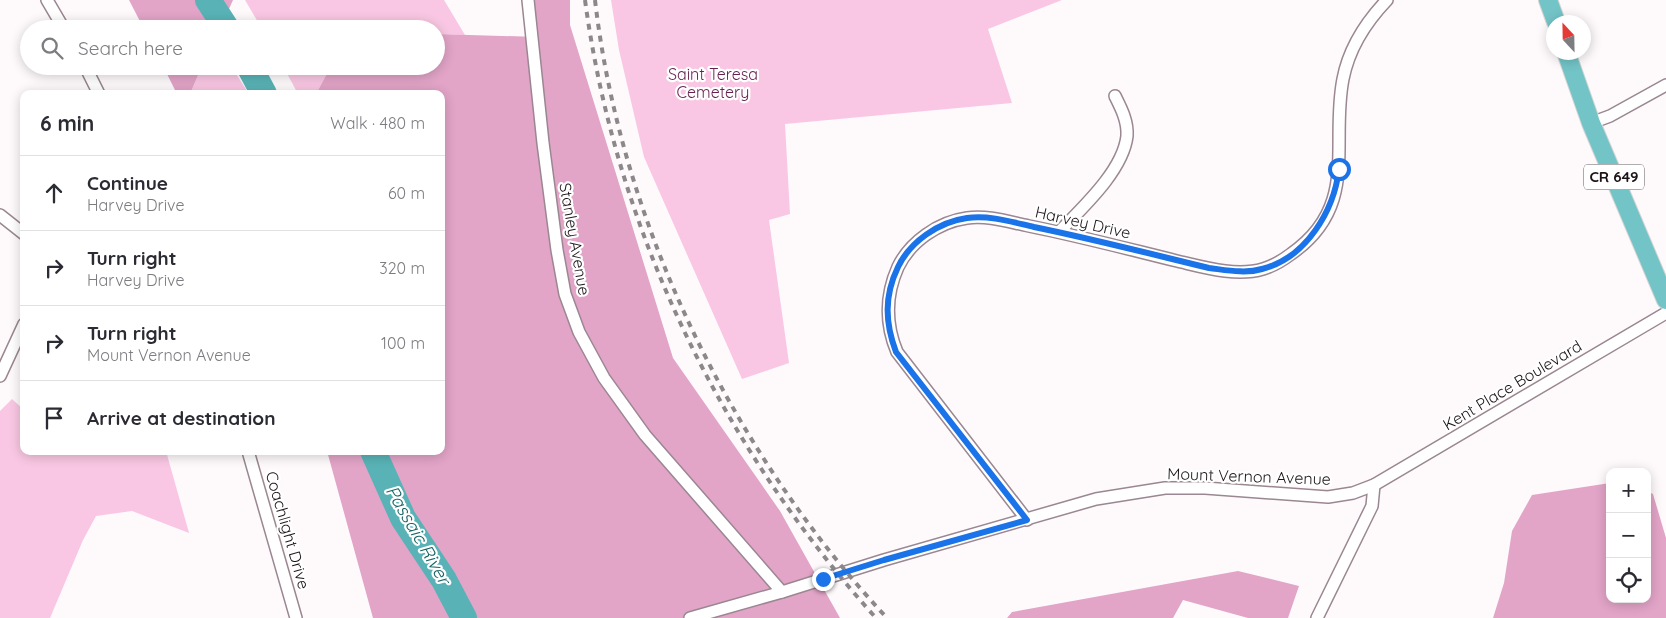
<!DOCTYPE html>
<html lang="en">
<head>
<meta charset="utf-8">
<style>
  :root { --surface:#fff; --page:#f7f7f7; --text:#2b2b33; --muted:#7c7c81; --line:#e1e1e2 }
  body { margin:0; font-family:Quicksand,sans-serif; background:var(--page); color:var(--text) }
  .controls { position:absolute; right:15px; bottom:15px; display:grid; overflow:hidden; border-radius:10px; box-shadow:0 2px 12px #0003 }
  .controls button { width:45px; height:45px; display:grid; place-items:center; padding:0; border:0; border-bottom:1px solid var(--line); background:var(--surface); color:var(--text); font:25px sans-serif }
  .compass { position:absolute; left:1546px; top:15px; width:45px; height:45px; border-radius:50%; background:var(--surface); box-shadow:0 2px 12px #0003; rotate:338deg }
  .stop { position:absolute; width:15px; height:15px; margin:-11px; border:4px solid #1a73e8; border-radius:50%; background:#fff }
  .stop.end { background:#1a73e8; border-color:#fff; box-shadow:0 1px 5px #0008 }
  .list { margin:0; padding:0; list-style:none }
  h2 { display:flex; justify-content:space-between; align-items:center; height:65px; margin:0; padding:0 20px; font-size:21px }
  h2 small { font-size:16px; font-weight:400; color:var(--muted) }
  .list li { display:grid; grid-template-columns:32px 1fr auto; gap:15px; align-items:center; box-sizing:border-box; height:75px; padding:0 20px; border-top:1px solid var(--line) }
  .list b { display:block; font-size:19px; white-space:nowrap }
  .list p { margin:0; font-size:16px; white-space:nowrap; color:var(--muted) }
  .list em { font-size:16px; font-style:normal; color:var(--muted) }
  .icon { flex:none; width:28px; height:28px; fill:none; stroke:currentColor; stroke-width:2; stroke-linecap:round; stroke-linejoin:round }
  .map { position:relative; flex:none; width:1666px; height:618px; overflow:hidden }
  .search { position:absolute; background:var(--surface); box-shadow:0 2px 12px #0003; left:20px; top:20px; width:425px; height:55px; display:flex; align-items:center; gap:12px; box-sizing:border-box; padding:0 18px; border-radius:28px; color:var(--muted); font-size:19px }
  .panel { position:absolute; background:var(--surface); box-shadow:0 2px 12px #0003; left:20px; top:90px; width:425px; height:365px; border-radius:10px }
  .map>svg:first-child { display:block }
  .green { fill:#f9c7e3 }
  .forest { fill:#e2a4c7 }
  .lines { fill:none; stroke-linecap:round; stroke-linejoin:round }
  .river { stroke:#59b3b6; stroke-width:26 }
  .minor-casing { stroke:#9a8791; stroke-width:14 }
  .primary-casing { stroke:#d6d5d5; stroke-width:20 }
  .minor { stroke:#fff; stroke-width:11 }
  .primary { stroke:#73c4c7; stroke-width:18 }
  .rail { stroke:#8c878a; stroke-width:4; stroke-dasharray:6 6; stroke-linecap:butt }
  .route { stroke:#1a73e8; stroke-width:6 }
  .labels { text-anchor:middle; stroke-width:4.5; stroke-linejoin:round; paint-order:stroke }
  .shield { fill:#fff; stroke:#5f5a5d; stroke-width:1 }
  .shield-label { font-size:15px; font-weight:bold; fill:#1b1418 }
  .park-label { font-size:16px; fill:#661f4e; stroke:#fff }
  .street-label { font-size:16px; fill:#1b1418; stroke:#fff }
  .water-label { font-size:18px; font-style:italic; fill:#186365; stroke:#fff }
</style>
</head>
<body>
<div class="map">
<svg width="1666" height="618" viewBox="0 0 1666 618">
  <rect width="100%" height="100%" fill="#fefafc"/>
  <g class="green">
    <path d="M 245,0 L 444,0 L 465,35 L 436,34 L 436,29 L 262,29 Z"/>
    <path d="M 611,0 L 1062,0 L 988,29 L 1012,103 L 785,124 L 790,214 L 769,220 L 789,363 L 742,379 L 644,157 L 619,50 Z"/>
    <path d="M 202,66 L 231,66 L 249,94 L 190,94 Z"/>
    <path d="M 283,66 L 331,66 L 316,94 L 298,94 Z"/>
    <path d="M 12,399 L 24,410 L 24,451 L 166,451 L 189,533 L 132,511 L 96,516 L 83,540 L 50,618 L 0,618 L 0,411 Z"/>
  </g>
  <g class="forest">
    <path d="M 129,0 L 233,0 L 220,29 L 144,29 Z"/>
    <path d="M 532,0 L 570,0 L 570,25 L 673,358 L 780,511 L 840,618 L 373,618 L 327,451 L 441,451 L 441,94 L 316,94 L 331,66 L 436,66 L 436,34 L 538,37 Z"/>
    <path d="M 163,66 L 202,66 L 190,94 L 177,94 Z"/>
    <path d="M 1610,483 L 1610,599 L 1647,599 L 1647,491 L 1653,494 L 1666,538 L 1666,618 L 1493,618 L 1504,583 L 1512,531 L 1532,495 Z"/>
    <path d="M 1238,571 L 1299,586 L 1288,618 L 1248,618 L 1183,600 L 1173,618 L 1007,618 L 1012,612 Z"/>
  </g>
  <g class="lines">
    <g class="river">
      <path d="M 208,0 L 227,29"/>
      <path d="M 249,66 L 264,94"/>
      <path d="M 373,451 L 403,518 L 444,580 L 464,618"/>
    </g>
    <defs>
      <g id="minor">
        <path d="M 47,0 L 64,29"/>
        <path d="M 528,0 L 543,143 L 557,250 L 565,294 L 579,332 L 604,378 L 645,435 L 782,592"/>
        <path d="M 85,66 L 99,94"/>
        <path d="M 1591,123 L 1610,116 L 1666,85"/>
        <path d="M 0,215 L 24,234"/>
        <path d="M 1059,232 C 1082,208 1123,171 1127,136 C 1128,121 1121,108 1115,96"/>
        <path d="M 0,376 L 24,324"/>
        <path d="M 248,451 L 296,618"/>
        <path d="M 1027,520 L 897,352 C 885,323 885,296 898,267 C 910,242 938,222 967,218 C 988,215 1009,222 1029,226 C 1079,236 1128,249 1177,261 C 1203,267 1236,277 1263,269 C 1273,266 1283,260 1291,254 C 1360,206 1330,144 1343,79 C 1349,48 1366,22 1387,0"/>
        <path d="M 690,618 L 782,592 L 884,560 L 1096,499 L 1165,488 L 1205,488 L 1328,497 L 1353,493 L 1374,485 L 1666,313"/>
        <path d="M 1317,618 L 1372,506 L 1374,485"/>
      </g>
      <g id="primary">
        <path d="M 1548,0 L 1556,22"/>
        <path d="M 1566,52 L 1591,123 L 1666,300"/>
      </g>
    </defs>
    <use href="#minor" class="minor-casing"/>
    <use href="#primary" class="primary-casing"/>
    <use href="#minor" class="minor"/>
    <use href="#primary" class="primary"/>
    <g class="rail">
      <path d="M 585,0 C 616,230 721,446 876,618"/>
      <path d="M 595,0 C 621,225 733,453 887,618"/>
    </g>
  </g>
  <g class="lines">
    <path class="route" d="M 823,579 L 884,560 L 1027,520 L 896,352 C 885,323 884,296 898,267 C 910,242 938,222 967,218 C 990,215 1012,222 1034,227 C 1093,239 1151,254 1209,268 C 1226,270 1245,274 1262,269 C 1306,258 1334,211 1339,169"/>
  </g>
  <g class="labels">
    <rect class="shield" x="1584" y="164.5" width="60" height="25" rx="4"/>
    <g class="shield-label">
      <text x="1614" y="182">CR 649</text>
    </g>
    <g class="park-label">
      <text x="713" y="80">Saint Teresa<tspan x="713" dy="18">Cemetery</tspan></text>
    </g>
    <g class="street-label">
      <text transform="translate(1083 222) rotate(13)" y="6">Harvey Drive</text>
      <text transform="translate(575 239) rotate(80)" y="6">Stanley Avenue</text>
      <text transform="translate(1512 385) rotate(-31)" y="6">Kent Place Boulevard</text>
      <text transform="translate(1249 476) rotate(2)" y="6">Mount Vernon Avenue</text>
      <text transform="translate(288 530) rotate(74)" y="6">Coachlight Drive</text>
    </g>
    <g class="water-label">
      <text transform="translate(418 535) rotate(60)" y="6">Passaic River</text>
    </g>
  </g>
</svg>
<div class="controls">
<button>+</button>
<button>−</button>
<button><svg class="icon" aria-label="locate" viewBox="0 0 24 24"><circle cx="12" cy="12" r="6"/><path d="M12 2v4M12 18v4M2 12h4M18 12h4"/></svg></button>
</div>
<svg class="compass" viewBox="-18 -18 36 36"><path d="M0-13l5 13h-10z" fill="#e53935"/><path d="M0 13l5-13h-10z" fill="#7c7c81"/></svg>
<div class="stop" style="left:1339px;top:169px"></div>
<div class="stop end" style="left:823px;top:579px"></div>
<div class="search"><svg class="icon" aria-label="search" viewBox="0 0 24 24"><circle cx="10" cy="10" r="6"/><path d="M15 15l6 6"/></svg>Search here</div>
<section class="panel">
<h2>6 min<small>Walk · 480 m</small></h2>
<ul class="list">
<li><svg class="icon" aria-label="ahead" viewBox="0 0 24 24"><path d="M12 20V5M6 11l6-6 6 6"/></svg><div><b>Continue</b><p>Harvey Drive</p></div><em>60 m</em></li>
<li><svg class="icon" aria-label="right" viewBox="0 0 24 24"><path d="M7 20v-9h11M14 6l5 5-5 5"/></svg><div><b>Turn right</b><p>Harvey Drive</p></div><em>320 m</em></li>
<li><svg class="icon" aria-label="right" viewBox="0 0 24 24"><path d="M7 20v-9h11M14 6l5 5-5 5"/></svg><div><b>Turn right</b><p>Mount Vernon Avenue</p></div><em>100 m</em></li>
<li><svg class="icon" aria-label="arrive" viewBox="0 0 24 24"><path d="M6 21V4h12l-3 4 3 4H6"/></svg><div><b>Arrive at destination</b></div></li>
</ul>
</section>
</div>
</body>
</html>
